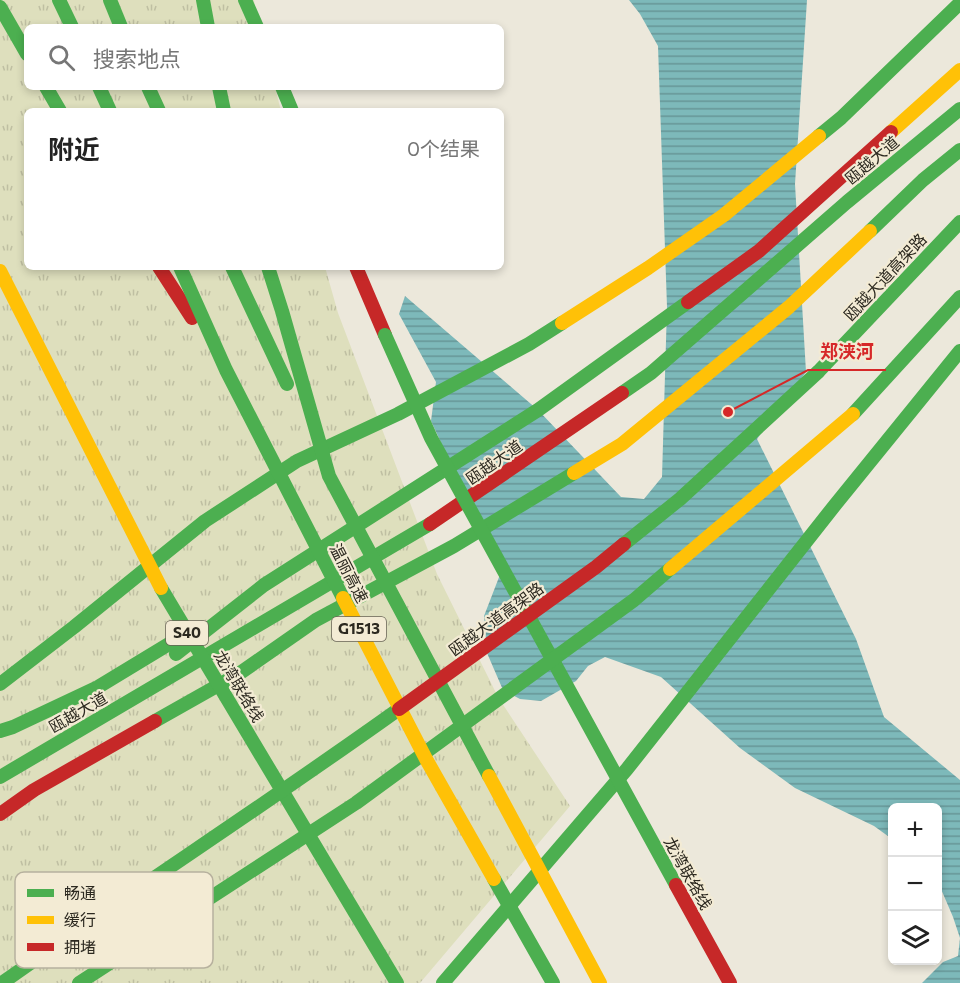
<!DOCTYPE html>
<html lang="zh">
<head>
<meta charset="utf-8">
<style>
  :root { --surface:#fff; --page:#f2f2f2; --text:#222; --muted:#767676; --line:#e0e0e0 }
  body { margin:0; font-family:Commissioner,"Noto Sans SC",sans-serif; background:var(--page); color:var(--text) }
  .controls { position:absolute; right:18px; bottom:18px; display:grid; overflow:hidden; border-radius:9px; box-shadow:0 3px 9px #0003 }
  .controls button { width:54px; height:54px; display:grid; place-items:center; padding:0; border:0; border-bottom:2px solid var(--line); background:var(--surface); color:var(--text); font:30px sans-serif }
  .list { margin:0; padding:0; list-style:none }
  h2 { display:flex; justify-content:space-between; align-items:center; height:78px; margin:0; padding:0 24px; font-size:26px }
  h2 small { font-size:20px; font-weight:400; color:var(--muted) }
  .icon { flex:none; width:33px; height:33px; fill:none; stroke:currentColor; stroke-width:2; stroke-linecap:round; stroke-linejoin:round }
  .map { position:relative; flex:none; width:960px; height:983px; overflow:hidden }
  .search { position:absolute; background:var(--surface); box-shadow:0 3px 9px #0003; left:24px; top:24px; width:480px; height:66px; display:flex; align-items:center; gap:15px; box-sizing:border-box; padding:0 21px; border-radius:9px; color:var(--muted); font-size:22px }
  .panel { position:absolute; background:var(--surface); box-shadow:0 3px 9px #0003; left:24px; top:108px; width:480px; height:162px; border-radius:9px }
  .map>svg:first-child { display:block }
  .grass { fill:url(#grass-tufts) }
  .water { fill:url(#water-rules) }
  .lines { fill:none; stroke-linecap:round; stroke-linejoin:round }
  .fast { stroke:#4caf50; stroke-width:14 }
  .slow { stroke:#ffc107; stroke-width:14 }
  .jam { stroke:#c62828; stroke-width:14 }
  .fast-bridge { stroke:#4caf50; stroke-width:14 }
  .slow-bridge { stroke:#ffc107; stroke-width:14 }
  .jam-bridge { stroke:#c62828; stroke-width:14 }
  .labels { text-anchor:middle; stroke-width:4.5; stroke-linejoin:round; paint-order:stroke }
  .shield { fill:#f3ebd4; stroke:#686356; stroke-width:1.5 }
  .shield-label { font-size:15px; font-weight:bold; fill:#2c2920 }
  .street-label { font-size:16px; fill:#2c2920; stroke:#f3ebd4 }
  .key { fill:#f3ebd4; stroke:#b7b19e; stroke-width:1.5 }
  .key-label { font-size:16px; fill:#2c2920 }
  .leader { fill:none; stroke:#d62828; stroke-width:2 }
  .callout-dot { fill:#d62828; stroke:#f3ebd4; stroke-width:2 }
  .callout-label { font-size:18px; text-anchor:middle; font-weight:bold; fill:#d62828; stroke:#f3ebd4; stroke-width:4.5; stroke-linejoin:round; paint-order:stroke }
</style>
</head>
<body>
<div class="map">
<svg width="960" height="983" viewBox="0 0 960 983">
  <defs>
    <pattern id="grass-tufts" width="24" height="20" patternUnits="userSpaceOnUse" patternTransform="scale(1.5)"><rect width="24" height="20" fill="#dedfbd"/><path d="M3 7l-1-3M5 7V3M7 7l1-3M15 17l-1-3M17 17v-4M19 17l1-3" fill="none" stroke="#bfbfa2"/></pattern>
    <pattern id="water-rules" width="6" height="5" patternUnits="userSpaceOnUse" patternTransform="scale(1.5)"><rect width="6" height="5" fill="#7db9ba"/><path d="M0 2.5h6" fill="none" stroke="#679697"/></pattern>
  </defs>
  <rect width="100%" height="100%" fill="#ece8db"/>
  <path class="grass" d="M 0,0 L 254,0 L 258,27 L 27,27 L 27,87 L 275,87 L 281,111 L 27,111 L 27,267 L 325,267 L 338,313 L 437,574 L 498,697 L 570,806 L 420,983 L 0,983 Z"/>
  <path class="water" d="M 629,0 L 807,0 L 795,184 L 806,372 L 757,439 L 856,639 L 884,717 L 960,780 L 960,983 L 922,983 L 943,962 L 958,956 L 960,938 L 953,917 L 938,882 L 938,808 L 892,808 L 892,839 L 874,826 L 795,788 L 740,748 L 661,677 L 605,657 L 588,666 L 576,681 L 541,701 L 520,699 L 503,690 L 487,653 L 484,616 L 501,572 L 431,421 L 436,382 L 399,314 L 405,296 L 538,410 L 621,497 L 644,499 L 662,477 L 667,307 L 658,46 L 640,14 Z"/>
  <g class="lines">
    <g class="fast">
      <path d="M 59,0 L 72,27"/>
      <path d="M 110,0 L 121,27"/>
      <path d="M 203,0 L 208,27"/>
      <path d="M 245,0 L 257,27"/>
      <path d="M 0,7 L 27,54"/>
      <path d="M 46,87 L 60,111"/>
      <path d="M 99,87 L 110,111"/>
      <path d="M 148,87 L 159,111"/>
      <path d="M 219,87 L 224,111"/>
      <path d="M 282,87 L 292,111"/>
      <path d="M 819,136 L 841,118 L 960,3"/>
      <path d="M 870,231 L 923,180 L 960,150"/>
      <path d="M 818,372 L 960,222"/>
      <path d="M 622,393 L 651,373 L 847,202 L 960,109"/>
      <path d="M 853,414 L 960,297"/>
      <path d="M 176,654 L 264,585 L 538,410 L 688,302"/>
      <path d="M 0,684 L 74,627 L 205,521 L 297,461 L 398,414 L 529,344 L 562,323"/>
      <path d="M 155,721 L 240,673 L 316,620 L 454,546 L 574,473"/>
      <path d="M 0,731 L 13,727 L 98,687 L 192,630"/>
      <path d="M 0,777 L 430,524"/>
      <path d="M 443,983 L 627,769 L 835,505 L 960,351"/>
    </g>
    <g class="slow">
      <path d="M 891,132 L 960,70"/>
      <path d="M 562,323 L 648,268 L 724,215 L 819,136"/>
      <path d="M 574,473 L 622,444 L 789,307 L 870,231"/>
    </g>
    <g class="jam">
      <path d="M 159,267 L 192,318"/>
      <path d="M 356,267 L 385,335"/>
      <path d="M 688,302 L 759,251 L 891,132"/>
      <path d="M 430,524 L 622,393"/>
      <path d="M 0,814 L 34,790 L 155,721"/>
    </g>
    <g class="fast-bridge">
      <path d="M 180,267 L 226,370 L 343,598"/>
      <path d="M 232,267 L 287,384"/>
      <path d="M 268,267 L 282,311 L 329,476 L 489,776"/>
      <path d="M 385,335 L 431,438 L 676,885"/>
      <path d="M 624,544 L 680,499 L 818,372"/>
      <path d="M 161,588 L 397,983"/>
      <path d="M 494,879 L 553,983"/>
      <path d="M 2,983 C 133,890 268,803 399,709"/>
      <path d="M 79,983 L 356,803 L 634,600 L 670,569"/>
    </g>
    <g class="slow-bridge">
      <path d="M 0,271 L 161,588"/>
      <path d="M 670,569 L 853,414"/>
      <path d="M 343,598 L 426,759 L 494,879"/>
      <path d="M 489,776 L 600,983"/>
    </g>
    <g class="jam-bridge">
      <path d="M 399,709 L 596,567 L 624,544"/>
      <path d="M 676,885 L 730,983"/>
    </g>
  </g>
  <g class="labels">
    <g class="shield">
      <rect x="332" y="617" width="54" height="24" rx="4.5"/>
      <rect x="166" y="621" width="42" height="24" rx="4.5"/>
    </g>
    <g class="shield-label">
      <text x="359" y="634">G1513</text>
      <text x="187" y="638">S40</text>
    </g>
    <g class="street-label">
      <text transform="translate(872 160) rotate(-40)" y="6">瓯越大道</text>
      <text transform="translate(885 277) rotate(-47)" y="6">瓯越大道高架路</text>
      <text transform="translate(494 462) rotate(-35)" y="6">瓯越大道</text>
      <text transform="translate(349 573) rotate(63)" y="6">温丽高速</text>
      <text transform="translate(496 619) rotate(-36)" y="6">瓯越大道高架路</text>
      <text transform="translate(239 686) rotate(59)" y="6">龙湾联络线</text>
      <text transform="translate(78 712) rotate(-30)" y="6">瓯越大道</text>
      <text transform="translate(688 873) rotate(61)" y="6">龙湾联络线</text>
    </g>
  </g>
  <rect x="15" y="872" width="198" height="96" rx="9" class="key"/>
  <rect x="27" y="889" width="27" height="8" fill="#4caf50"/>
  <rect x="27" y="916" width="27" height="8" fill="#ffc107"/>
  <rect x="27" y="943" width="27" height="8" fill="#c62828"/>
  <g class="key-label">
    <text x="64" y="899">畅通</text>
    <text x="64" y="926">缓行</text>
    <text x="64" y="953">拥堵</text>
  </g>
  <path class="leader" d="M728 412L808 370H886"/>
  <circle class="callout-dot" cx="728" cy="412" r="6"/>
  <g class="callout-label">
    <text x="847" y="358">郑浃河</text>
  </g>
</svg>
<div class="controls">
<button>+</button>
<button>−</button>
<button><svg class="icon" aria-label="layers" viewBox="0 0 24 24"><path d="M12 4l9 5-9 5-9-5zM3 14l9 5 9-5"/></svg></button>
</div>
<div class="search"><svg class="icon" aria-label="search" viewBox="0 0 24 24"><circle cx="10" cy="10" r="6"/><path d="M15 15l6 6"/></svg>搜索地点</div>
<section class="panel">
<h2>附近<small>0个结果</small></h2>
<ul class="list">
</ul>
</section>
</div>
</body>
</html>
